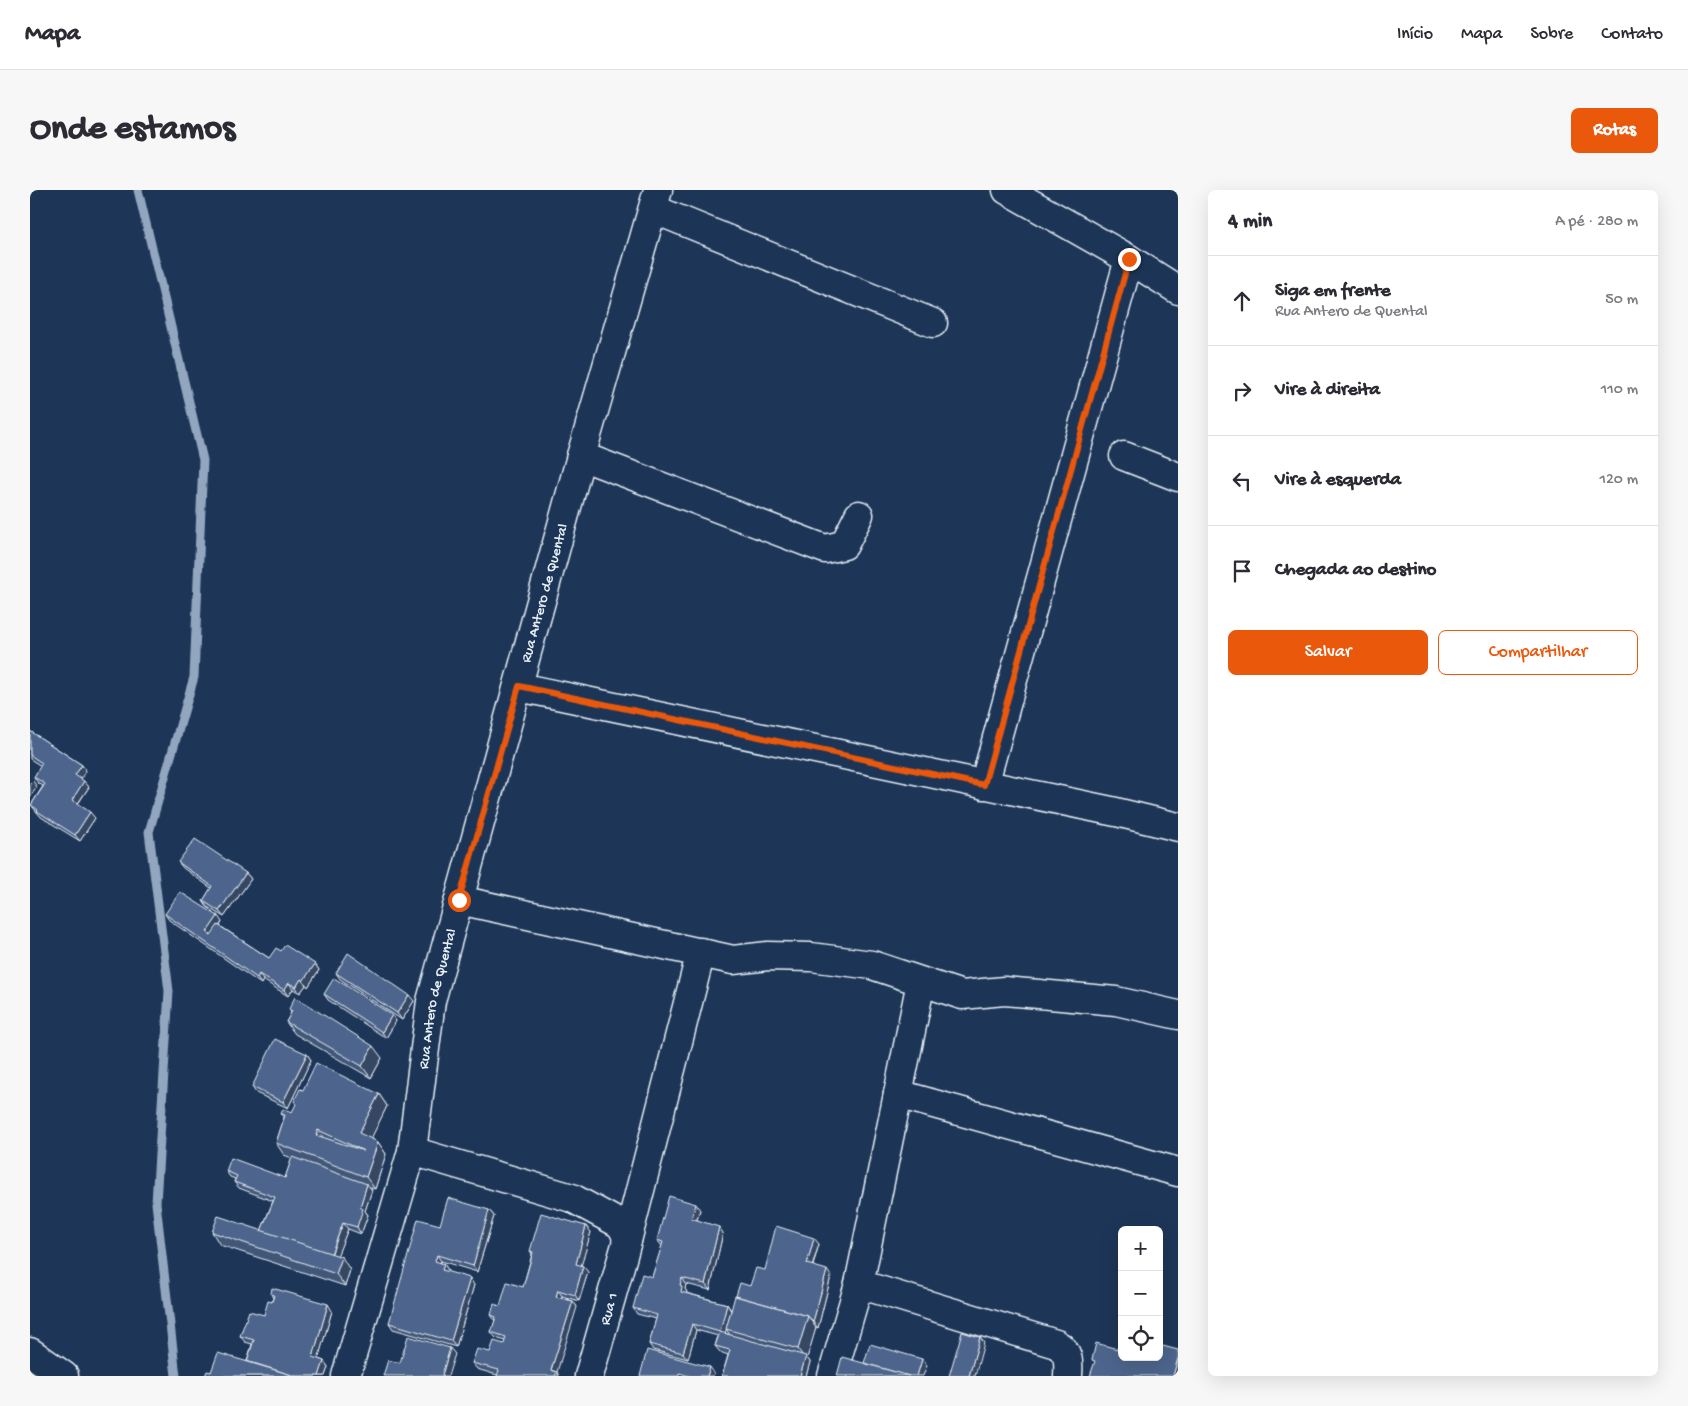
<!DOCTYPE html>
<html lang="pt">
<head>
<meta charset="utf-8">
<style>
  :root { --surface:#fff; --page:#f7f7f7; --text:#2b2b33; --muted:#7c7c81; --line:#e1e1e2; --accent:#ea580c }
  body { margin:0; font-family:"Gochi Hand",sans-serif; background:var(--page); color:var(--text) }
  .controls { position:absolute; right:15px; bottom:15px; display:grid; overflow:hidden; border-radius:8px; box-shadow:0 5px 20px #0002 }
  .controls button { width:45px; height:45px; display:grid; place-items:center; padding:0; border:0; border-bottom:1px solid var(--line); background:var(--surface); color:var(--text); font:25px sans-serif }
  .stop { position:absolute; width:15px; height:15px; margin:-11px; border:4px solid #ea580c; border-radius:50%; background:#fff }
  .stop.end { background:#ea580c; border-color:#fff; box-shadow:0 1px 5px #0008 }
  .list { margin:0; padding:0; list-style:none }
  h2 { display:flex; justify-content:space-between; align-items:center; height:65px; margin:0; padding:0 20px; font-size:21px }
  h2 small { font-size:16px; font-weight:400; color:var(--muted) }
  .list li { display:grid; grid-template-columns:32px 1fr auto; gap:15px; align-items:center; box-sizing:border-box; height:90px; padding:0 20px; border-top:1px solid var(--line) }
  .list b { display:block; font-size:19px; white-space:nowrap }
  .list p { margin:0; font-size:16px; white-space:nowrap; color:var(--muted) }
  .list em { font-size:16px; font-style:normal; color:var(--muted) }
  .actions { display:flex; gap:10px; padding:15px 20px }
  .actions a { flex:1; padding:11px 0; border:1px solid var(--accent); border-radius:8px; text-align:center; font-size:18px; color:var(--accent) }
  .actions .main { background:var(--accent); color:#fff }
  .icon { flex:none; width:28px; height:28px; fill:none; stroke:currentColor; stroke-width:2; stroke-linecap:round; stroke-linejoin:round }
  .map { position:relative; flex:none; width:1148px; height:1186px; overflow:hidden; border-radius:8px }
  header { display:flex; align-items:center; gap:30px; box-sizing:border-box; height:70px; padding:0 25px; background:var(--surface); border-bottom:1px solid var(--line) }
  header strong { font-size:24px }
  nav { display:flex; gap:28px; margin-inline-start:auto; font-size:18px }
  .intro { display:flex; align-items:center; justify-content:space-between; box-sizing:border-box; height:120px; padding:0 30px }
  h1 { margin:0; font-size:35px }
  .button { padding:12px 22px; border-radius:8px; background:var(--accent); color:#fff; font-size:18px; font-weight:700 }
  main { display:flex; gap:30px; padding:0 30px }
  aside { flex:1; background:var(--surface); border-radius:8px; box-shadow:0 5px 20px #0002 }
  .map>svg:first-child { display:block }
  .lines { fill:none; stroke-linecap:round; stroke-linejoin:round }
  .stream { stroke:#92a7bf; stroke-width:9 }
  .minor-casing { stroke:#e8f1f8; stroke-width:31 }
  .minor { stroke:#1d3557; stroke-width:28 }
  .wall { fill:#425778; stroke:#e8f1f8; fill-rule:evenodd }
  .shaded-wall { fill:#364762; stroke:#e8f1f8 }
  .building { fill:#4d658c; stroke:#e8f1f8; fill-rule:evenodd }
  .route { stroke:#ea580c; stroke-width:6 }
  .labels { text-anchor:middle; stroke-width:4.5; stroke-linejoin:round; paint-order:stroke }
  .street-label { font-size:15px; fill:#e8f1f8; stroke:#1d3557 }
</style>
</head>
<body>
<header>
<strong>Mapa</strong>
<nav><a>Início</a><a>Mapa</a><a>Sobre</a><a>Contato</a></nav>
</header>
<div class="intro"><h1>Onde estamos</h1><a class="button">Rotas</a></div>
<main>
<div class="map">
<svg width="1148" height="1186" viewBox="0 0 1148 1186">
  <rect width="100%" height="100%" fill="#1d3557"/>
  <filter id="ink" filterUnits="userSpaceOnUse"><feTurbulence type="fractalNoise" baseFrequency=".02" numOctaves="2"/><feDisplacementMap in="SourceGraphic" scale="10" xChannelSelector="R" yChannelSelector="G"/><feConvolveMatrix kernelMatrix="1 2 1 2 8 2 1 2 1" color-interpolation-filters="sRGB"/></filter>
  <g filter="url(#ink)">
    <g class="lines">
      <path class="stream" d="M 108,0 L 173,270 L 164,487 L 119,642 L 139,801 L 126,1013 L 146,1186"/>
      <defs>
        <g id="minor">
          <path d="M 977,0 L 1099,69 L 1148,100"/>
          <path d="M 623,19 L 903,133"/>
          <path d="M 551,266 L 795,359 L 814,355 L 829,325"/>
          <path d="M 1094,266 L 1148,287"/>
          <path d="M 489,497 L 1086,622 L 1148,637"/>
          <path d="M 954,595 L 1099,69"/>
          <path d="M 429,710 L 703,770 L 738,766 L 781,767 L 842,775 L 932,805 L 974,801 L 1009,804 L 1086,811 L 1148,825"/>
          <path d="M 868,904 L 1148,982"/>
          <path d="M 382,961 L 542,1008 L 590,1034 L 595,1042 L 597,1051"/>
          <path d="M 829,1094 L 1026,1154 C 1039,1161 1039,1172 1038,1186"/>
          <path d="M 0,1162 L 34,1186"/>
          <path id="s1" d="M 316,1186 L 382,961 L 401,811 L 551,266 L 628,0"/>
          <path id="s2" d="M 559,1186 L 597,1051 L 671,762"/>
          <path d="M 802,1186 L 829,1094 L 891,792"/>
        </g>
      </defs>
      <use href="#minor" class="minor-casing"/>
      <use href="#minor" class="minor"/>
    </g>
    <g class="wall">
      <path d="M 0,541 L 52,575 L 56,581 L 51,589 L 59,597 L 48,614 L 65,628 L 50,651 L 11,627 L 1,615 L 13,596 L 8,593 L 4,587 L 11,576 L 0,569 Z"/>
      <path d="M 148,672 L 216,683 L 221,689 L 194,727 L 177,717 L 173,711 L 181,698 L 153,678 Z"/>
      <path d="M 135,724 L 192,732 L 190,736 L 239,768 L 251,761 L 285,774 L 289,780 L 278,797 L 276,795 L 270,803 L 263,799 L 258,806 L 233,790 L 231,794 L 139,730 Z"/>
      <path d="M 306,783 L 384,811 L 372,830 L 310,789 Z"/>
      <path d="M 294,804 L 362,825 L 366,831 L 356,848 L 298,810 Z"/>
      <path d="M 259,819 L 352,868 L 341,888 L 265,844 L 256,832 L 261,823 Z"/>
      <path d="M 277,864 L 281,870 L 258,918 L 226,903 L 222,897 Z"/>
      <path d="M 349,904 L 357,916 L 341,948 L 348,952 L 356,964 L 345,999 L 339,997 L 342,1000 L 335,1021 L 338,1025 L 331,1044 L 318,1039 L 307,1066 L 320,1080 L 315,1096 L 190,1055 L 182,1042 L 231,1041 L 243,1011 L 209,998 L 204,992 L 205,989 L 200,987 L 196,981 L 255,988 L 262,968 L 254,965 L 246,953 L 254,928 L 251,924 L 262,922 Z"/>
      <path d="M 459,1020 L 464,1026 L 447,1082 L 411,1071 L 411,1073 L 414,1074 L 418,1080 L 417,1082 L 444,1095 L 426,1157 L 363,1139 L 359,1133 L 410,1035 Z"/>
      <path d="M 670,1020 L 667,1030 L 693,1043 L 680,1100 L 656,1094 L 655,1099 L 657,1102 L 656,1103 L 697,1114 L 701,1120 L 720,1096 L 735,1080 L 789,1054 L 783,1076 L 801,1086 L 788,1138 L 786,1137 L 777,1168 L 780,1172 L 776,1186 L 692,1186 L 698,1165 L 690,1162 L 685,1156 L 688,1146 L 666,1140 L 658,1169 L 623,1160 L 619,1154 L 626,1129 L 607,1124 L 603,1118 L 622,1087 L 632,1056 L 627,1050 ZM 696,1139 L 700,1145 L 695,1143 Z"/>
      <path d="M 561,1042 L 551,1075 L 558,1082 L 549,1111 L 532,1106 L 532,1108 L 543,1111 L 547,1117 L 467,1185 L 447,1179 L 442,1173 L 474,1154 L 475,1151 L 466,1148 L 461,1142 L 465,1131 L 461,1125 L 493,1097 L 502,1064 L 500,1061 Z"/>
      <path d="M 241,1104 L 302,1121 L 288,1169 L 294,1171 L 298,1177 L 295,1186 L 175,1186 L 181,1182 L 217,1171 L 222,1154 L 215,1152 L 210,1146 L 234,1125 L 242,1112 L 243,1108 Z"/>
    </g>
    <g class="shaded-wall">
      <path d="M 52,575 L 56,581 L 49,591 L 45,585 Z"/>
      <path d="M 3,591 L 7,597 L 0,607 L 0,594 Z"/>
      <path d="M 54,591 L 59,597 L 46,616 L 42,610 Z"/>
      <path d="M 60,622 L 65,628 L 50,651 L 45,645 Z"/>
      <path d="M 216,683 L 221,689 L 194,727 L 189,721 Z"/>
      <path d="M 188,726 L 192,732 L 181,748 L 177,742 Z"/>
      <path d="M 285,774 L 289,780 L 278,797 L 273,791 Z"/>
      <path d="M 229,784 L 233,790 L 231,794 L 227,788 Z"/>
      <path d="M 271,789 L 276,795 L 270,803 L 266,797 Z"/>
      <path d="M 259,793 L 263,799 L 258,806 L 254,800 Z"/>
      <path d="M 379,805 L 384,811 L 372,830 L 367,823 Z"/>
      <path d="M 362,825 L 366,831 L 356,848 L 352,842 Z"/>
      <path d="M 343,856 L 352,868 L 341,888 L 332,876 Z"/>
      <path d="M 277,864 L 281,870 L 258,918 L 253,912 Z"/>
      <path d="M 349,904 L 357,916 L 338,955 L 329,943 Z"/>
      <path d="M 288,940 L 296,952 L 286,945 Z"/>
      <path d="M 348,952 L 356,964 L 345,999 L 336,987 Z"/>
      <path d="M 337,994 L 342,1000 L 335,1021 L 338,1025 L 331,1044 L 327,1037 L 330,1017 Z"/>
      <path d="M 666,1014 L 670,1020 L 665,1035 L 661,1028 Z"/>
      <path d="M 459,1020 L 464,1026 L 447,1082 L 443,1076 Z"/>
      <path d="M 313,1033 L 318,1039 L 304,1074 L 300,1068 Z"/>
      <path d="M 556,1036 L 561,1042 L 550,1080 L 546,1074 Z"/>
      <path d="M 689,1037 L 693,1043 L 680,1100 L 675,1094 Z"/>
      <path d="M 784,1048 L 789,1054 L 781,1080 L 777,1074 Z"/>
      <path d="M 407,1065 L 411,1071 L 409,1077 L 405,1071 Z"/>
      <path d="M 312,1067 L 320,1080 L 315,1096 L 306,1084 Z"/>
      <path d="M 414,1074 L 418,1080 L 416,1086 L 412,1080 Z"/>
      <path d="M 553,1076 L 558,1082 L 549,1111 L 545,1105 Z"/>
      <path d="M 797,1080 L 801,1086 L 788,1138 L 783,1132 Z"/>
      <path d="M 440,1088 L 444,1095 L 426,1157 L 421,1151 Z"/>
      <path d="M 652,1088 L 656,1094 L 655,1099 L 657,1102 L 655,1108 L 651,1102 L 650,1095 Z"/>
      <path d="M 528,1100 L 532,1106 L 530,1113 L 526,1107 Z"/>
      <path d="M 543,1111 L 547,1117 L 527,1182 L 529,1186 L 525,1186 L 521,1180 Z"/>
      <path d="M 298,1114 L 302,1121 L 287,1173 L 283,1167 Z"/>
      <path d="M 697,1114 L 701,1121 L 694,1148 L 690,1142 Z"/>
      <path d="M 778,1126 L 786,1138 L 777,1168 L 780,1172 L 776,1186 L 770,1186 L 775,1169 L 768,1159 Z"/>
      <path d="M 662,1134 L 666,1140 L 658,1169 L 653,1163 Z"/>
      <path d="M 950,1147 L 954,1153 L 945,1186 L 939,1186 Z"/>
      <path d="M 420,1158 L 425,1164 L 418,1186 L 413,1186 L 412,1185 Z"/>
      <path d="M 1148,1168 L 1148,1186 L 1143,1186 Z"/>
      <path d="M 892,1169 L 897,1175 L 893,1186 L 887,1186 Z"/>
      <path d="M 294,1171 L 298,1177 L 295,1186 L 289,1186 Z"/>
      <path d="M 680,1177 L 684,1183 L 683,1186 L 677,1186 Z"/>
    </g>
    <g class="building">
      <path d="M 0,541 L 52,575 L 45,585 L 54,591 L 42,610 L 60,622 L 45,645 L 7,621 L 8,620 L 1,615 L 15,594 L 4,587 L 12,573 L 0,565 Z"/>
      <path d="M 165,649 L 216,683 L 189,721 L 173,711 L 182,696 L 148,672 Z"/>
      <path d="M 150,702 L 188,726 L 177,742 L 181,745 L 188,735 L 239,768 L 246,758 L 251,761 L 255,755 L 285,774 L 273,791 L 271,789 L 266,797 L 259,793 L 254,800 L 229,784 L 227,788 L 135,724 Z"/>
      <path d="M 318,763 L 379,805 L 367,823 L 306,783 Z"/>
      <path d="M 304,788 L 362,825 L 352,842 L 294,804 Z"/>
      <path d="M 265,807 L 343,856 L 332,876 L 256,832 L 262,821 L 259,819 Z"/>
      <path d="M 245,849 L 277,864 L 253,912 L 222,897 Z"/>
      <path d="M 286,873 L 349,904 L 329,943 L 348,952 L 336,987 L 246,953 L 255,925 L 251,924 L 253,919 L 262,922 L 266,914 L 264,911 L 270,899 L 273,900 ZM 288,940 L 334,961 L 286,945 Z"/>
      <path d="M 262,967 L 337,994 L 330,1017 L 333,1019 L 327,1037 L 313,1033 L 301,1064 L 231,1041 L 245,1007 L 204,992 L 207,986 L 196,981 L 201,968 L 255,988 Z"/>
      <path d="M 639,1006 L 666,1014 L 661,1028 L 689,1037 L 675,1094 L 652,1088 L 650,1095 L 652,1096 L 651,1102 L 697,1114 L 690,1142 L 662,1134 L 653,1163 L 619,1154 L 627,1125 L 603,1118 L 612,1084 L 622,1087 L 633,1052 L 627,1050 Z"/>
      <path d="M 418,1008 L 459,1020 L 443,1076 L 407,1065 L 405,1071 L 414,1074 L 412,1080 L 440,1088 L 421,1151 L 359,1133 L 388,1029 L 410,1035 Z"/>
      <path d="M 511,1023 L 556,1036 L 546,1074 L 553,1076 L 545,1105 L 528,1100 L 526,1107 L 543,1111 L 521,1180 L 527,1182 L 525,1186 L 467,1186 L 469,1180 L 442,1173 L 447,1159 L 460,1162 L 464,1151 L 474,1154 L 476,1147 L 461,1142 L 466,1127 L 461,1125 L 464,1114 L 470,1116 L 477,1092 L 493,1097 L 503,1062 L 500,1061 Z"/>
      <path d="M 188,1026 L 312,1067 L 306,1084 L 182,1042 Z"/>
      <path d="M 746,1036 L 784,1048 L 777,1074 L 797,1080 L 783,1132 L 782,1131 L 778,1126 L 706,1106 L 710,1093 L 720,1096 L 726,1078 L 735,1080 Z"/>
      <path d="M 242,1098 L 298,1114 L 283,1167 L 294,1171 L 289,1186 L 265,1186 L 217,1171 L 224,1150 L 210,1146 L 219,1121 L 234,1125 L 238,1111 L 242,1112 L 244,1105 L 241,1104 Z"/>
      <path d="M 705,1106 L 778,1126 L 768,1159 L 696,1139 Z"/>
      <path d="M 690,1142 L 776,1166 L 770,1186 L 692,1186 L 700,1160 L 685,1156 Z"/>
      <path d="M 932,1142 L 950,1147 L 939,1186 L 919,1186 Z"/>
      <path d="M 378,1146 L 420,1158 L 412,1185 L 414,1186 L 353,1186 L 358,1170 L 370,1173 Z"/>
      <path d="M 1066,1153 L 1091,1160 L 1092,1156 L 1092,1167 L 1129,1167 L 1129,1155 L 1148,1160 L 1148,1168 L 1143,1186 L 1060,1186 L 1065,1171 L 1062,1170 Z"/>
      <path d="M 840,1154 L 892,1169 L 887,1186 L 879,1186 L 834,1173 Z"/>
      <path d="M 617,1160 L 680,1177 L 677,1186 L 660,1186 L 649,1183 L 649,1186 L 610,1186 Z"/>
      <path d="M 188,1163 L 265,1186 L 175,1186 L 177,1181 L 181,1182 Z"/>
      <path d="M 812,1167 L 879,1186 L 807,1186 Z"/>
    </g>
  </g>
  <g class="lines" filter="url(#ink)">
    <path class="route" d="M 429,710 L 489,496 L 954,595 L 1099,69"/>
  </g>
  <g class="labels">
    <g class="street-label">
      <text dy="5" stroke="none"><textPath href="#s1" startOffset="809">Rua Antero de Quental</textPath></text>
      <text dy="5" stroke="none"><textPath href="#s1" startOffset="389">Rua Antero de Quental</textPath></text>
      <text dy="5" stroke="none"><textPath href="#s2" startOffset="70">Rua 1</textPath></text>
    </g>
  </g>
</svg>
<div class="controls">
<button>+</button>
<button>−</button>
<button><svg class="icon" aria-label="locate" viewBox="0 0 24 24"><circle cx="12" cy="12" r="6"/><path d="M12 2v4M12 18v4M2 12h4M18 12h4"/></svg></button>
</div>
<div class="stop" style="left:429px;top:710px"></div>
<div class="stop end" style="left:1099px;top:69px"></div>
</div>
<aside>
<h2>4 min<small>A pé · 280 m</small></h2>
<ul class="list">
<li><svg class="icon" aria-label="ahead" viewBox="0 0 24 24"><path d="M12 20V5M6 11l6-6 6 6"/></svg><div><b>Siga em frente</b><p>Rua Antero de Quental</p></div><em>50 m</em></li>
<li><svg class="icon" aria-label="right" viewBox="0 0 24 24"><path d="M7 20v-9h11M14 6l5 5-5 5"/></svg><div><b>Vire à direita</b></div><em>110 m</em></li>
<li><svg class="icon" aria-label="left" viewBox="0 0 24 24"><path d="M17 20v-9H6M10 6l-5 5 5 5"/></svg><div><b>Vire à esquerda</b></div><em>120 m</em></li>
<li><svg class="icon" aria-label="arrive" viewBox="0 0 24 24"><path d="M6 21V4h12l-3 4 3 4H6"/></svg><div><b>Chegada ao destino</b></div></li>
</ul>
<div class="actions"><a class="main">Salvar</a><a>Compartilhar</a></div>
</aside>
</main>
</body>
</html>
